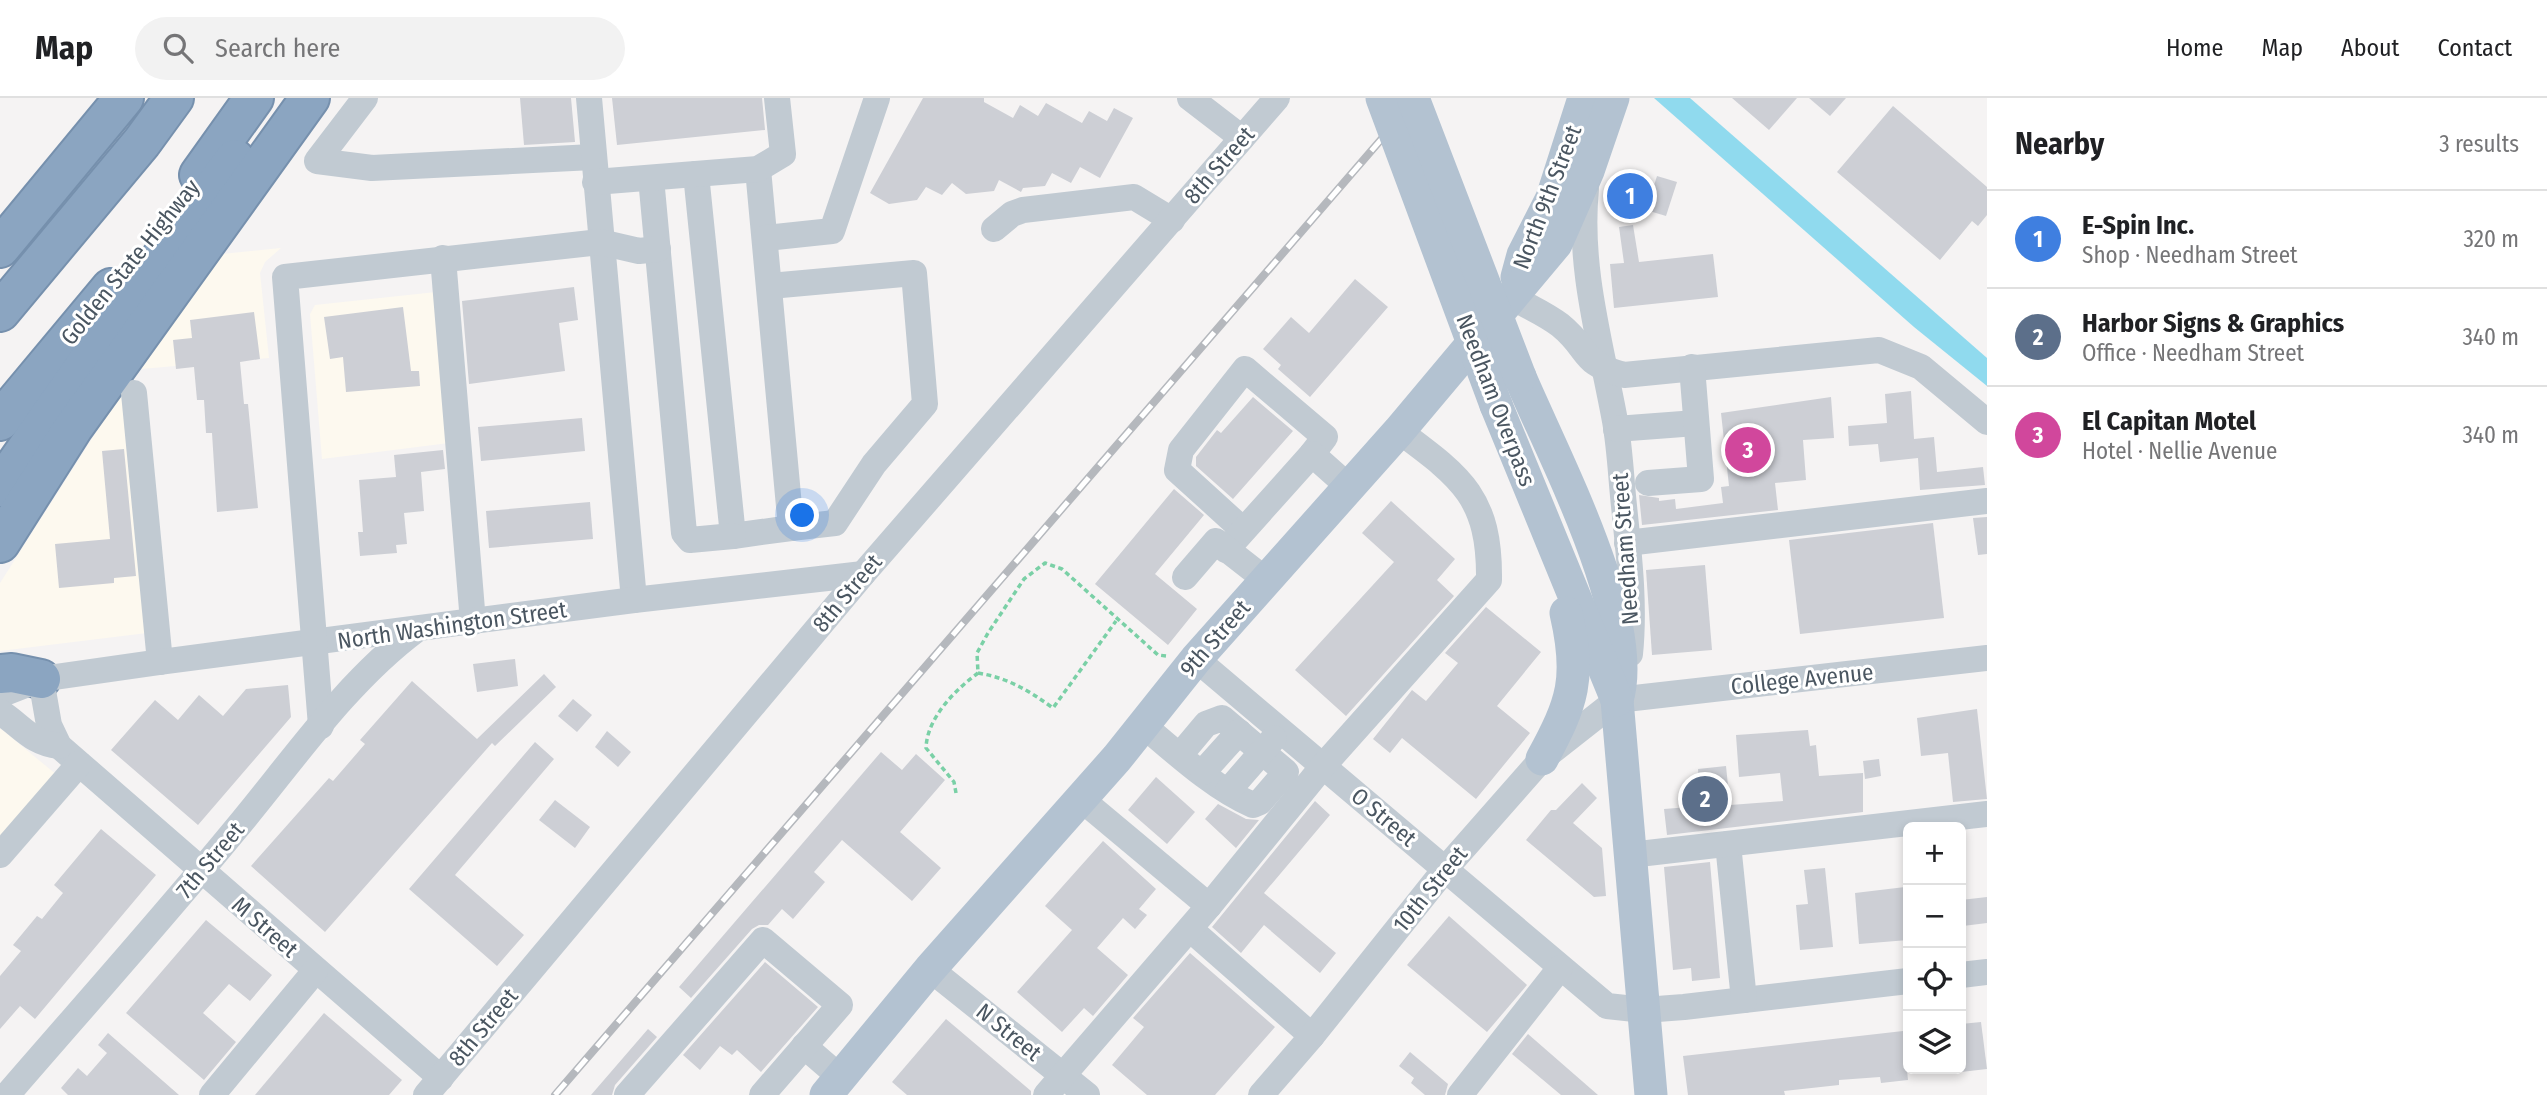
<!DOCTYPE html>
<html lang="en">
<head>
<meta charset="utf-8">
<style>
  :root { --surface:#fff; --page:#f2f2f2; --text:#202124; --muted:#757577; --line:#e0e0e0; --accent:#1a73e8 }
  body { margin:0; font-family:"Fira Sans Condensed",sans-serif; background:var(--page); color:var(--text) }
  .controls { position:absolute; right:21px; bottom:21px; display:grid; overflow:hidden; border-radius:10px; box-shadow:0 4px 10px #0003 }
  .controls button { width:63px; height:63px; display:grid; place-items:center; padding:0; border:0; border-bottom:2px solid var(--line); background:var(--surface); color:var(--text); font:35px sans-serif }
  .you { position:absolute; left:803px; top:418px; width:24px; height:24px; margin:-18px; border:5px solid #fff; border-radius:50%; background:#1a73e8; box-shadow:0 0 0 10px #1a73e833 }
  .badge { display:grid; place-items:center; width:46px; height:46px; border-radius:50%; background:var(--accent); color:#fff; font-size:23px; font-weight:700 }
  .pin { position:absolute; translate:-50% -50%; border:4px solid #fff; box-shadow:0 2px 7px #0006 }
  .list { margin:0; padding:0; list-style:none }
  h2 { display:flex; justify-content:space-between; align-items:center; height:91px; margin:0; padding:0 28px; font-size:30px }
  h2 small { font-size:23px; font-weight:400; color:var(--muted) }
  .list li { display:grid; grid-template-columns:46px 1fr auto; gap:21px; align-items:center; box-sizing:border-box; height:98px; padding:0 28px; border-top:2px solid var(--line) }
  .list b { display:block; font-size:26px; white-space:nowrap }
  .list p { margin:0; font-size:23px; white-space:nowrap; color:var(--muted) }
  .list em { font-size:23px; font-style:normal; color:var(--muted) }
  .icon { flex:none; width:38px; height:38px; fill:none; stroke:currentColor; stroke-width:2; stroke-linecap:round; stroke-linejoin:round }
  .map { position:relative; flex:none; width:1987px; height:997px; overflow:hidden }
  header { display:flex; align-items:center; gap:42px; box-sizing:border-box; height:98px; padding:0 35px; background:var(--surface); border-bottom:2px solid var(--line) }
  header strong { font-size:33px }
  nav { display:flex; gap:38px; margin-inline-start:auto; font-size:24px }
  .search { width:490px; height:63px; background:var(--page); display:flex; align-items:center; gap:18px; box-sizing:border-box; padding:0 24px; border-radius:38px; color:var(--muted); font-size:26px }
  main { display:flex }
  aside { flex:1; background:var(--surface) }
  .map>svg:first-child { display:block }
  .commercial { fill:#fdf9ef }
  .water { fill:#90daee }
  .building { fill:#cdcfd5 }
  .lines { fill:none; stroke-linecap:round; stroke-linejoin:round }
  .highway-casing { stroke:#7690ad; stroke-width:42 }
  .path { stroke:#7ad0a6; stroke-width:3.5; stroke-dasharray:5 3.5; stroke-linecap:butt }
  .minor { stroke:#c1cad2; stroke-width:26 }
  .major { stroke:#b3c2d1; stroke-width:33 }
  .highway { stroke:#8ba5c1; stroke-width:38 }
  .rail-casing { stroke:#b5b8bd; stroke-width:8 }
  .rail { stroke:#fff; stroke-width:5; stroke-dasharray:16; stroke-linecap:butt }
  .major-bridge { stroke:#b3c2d1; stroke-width:33 }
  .labels { text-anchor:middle; stroke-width:6; stroke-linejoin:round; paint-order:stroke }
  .street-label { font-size:23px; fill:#4a5661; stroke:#fff }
</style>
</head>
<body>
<header>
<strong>Map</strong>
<div class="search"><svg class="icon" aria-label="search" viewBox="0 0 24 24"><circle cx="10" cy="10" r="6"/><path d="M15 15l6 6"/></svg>Search here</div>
<nav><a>Home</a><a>Map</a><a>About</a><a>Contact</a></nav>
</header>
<main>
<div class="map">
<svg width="1987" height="997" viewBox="0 0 1987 997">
  <rect width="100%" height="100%" fill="#f5f3f3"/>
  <g class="commercial">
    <path d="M 281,150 L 265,164 L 260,175 L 269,260 L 141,271 L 222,156 Z"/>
    <path d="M 436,194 L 449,345 L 322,361 L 310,216 L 315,207 Z"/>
    <path d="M 121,295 L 147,535 L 0,553 L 0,485 Z"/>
    <path d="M 0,630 L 57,677 L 0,744 Z"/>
  </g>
  <path class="water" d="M 1654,0 L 1690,0 L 1987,260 L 1987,288 L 1914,229 Z"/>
  <g class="building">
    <path d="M 520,0 L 571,0 L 575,44 L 524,47 Z"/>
    <path d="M 612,0 L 762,0 L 765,32 L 617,47 Z"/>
    <path d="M 923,0 L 984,0 L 984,4 L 1013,20 L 1020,7 L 1038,18 L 1046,5 L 1082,25 L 1089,13 L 1107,23 L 1114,10 L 1133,20 L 1100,80 L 1080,69 L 1071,85 L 1052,75 L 1045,88 L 1023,90 L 1021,94 L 999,82 L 994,93 L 966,96 L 952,85 L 942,97 L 926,89 L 917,102 L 889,106 L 870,95 Z"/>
    <path d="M 1732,0 L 1797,0 L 1769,32 Z"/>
    <path d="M 1809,0 L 1846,0 L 1830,18 Z"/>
    <path d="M 1893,8 L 1987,89 L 1987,117 L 1978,128 L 1972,123 L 1940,162 L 1837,74 Z"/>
    <path d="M 1657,78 L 1677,84 L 1666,118 L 1646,112 Z"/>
    <path d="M 1633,127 L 1639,164 L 1713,156 L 1718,199 L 1614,210 L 1610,166 L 1624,165 L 1619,129 Z"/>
    <path d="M 1355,181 L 1388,209 L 1310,299 L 1278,271 L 1281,267 L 1263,251 L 1291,219 L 1309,235 Z"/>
    <path d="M 574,189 L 578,222 L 559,225 L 565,273 L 469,286 L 462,203 Z"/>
    <path d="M 403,209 L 411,273 L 419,273 L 420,288 L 346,294 L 343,259 L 330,261 L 324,219 Z"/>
    <path d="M 254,214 L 260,261 L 240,264 L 244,306 L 248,306 L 258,410 L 217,414 L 212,335 L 206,335 L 204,302 L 197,302 L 194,269 L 176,271 L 173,242 L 192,240 L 190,222 Z"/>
    <path d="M 1911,293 L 1914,341 L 1934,339 L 1937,374 L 1983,369 L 1985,387 L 1920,392 L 1918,360 L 1880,364 L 1878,346 L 1849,348 L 1848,328 L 1887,325 L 1885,296 Z"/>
    <path d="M 1253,299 L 1293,333 L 1233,401 L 1196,368 L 1196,359 L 1217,332 L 1221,335 Z"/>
    <path d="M 1831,299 L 1834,340 L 1803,342 L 1806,382 L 1775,385 L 1778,412 L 1642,427 L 1639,397 L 1659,400 L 1659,403 L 1675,401 L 1676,411 L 1723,405 L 1721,389 L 1729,388 L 1721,315 Z"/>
    <path d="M 582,320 L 585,353 L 481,363 L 478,329 Z"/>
    <path d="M 124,351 L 136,478 L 114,480 L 114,485 L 59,490 L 55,446 L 110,441 L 102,353 Z"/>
    <path d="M 443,352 L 445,371 L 421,374 L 424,413 L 404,415 L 407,446 L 396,447 L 397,455 L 360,458 L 358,434 L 363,434 L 359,382 L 396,379 L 394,357 Z"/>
    <path d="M 1174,391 L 1204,417 L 1155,476 L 1197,511 L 1168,547 L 1095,486 Z"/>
    <path d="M 1391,403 L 1455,461 L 1437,482 L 1454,498 L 1346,618 L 1295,572 L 1394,464 L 1362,435 Z"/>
    <path d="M 590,404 L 593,441 L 489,450 L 486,413 Z"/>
    <path d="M 1987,419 L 1987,456 L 1978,457 L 1973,420 Z"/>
    <path d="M 1933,425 L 1944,520 L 1800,536 L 1789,442 Z"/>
    <path d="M 1705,467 L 1712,552 L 1652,557 L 1646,472 Z"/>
    <path d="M 1486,509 L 1541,554 L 1497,608 L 1530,635 L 1476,701 L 1402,640 L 1390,655 L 1373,641 L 1412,592 L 1426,603 L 1458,565 L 1445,555 Z"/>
    <path d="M 515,561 L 518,588 L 477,594 L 473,566 Z"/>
    <path d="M 544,576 L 556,589 L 495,648 L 492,645 L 325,834 L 251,768 L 329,680 L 333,683 L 365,646 L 360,642 L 412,583 L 477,641 Z"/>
    <path d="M 288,587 L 291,619 L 198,727 L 111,652 L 155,602 L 178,622 L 199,597 L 223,618 L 246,591 Z"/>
    <path d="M 573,601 L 592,617 L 577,634 L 558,618 Z"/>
    <path d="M 1977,611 L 1987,701 L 1953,704 L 1948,655 L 1921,658 L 1917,620 Z"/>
    <path d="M 1808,632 L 1810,648 L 1816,647 L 1819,678 L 1863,675 L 1863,714 L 1667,737 L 1664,711 L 1701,708 L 1698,671 L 1726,668 L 1730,707 L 1783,703 L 1780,675 L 1739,679 L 1736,637 Z"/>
    <path d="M 607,633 L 631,654 L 618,669 L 595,649 Z"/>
    <path d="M 535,644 L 554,661 L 455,777 L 524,837 L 497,868 L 409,791 Z"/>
    <path d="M 881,654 L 902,672 L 916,656 L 945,682 L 900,734 L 941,770 L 912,803 L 842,742 L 814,774 L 825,784 L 793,821 L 782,811 L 768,827 L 759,827 L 752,831 L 691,900 L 679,889 Z"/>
    <path d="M 1879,661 L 1881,678 L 1865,681 L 1863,663 Z"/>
    <path d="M 1156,679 L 1195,714 L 1167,746 L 1128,712 Z"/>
    <path d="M 1582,685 L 1597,700 L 1573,725 L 1602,750 L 1606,798 L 1594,799 L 1526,742 L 1551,712 L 1556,712 Z"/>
    <path d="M 555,702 L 590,729 L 575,750 L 539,722 Z"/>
    <path d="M 1315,703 L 1330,717 L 1264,795 L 1336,855 L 1320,875 L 1264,827 L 1241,855 L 1212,829 Z"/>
    <path d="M 1218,706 L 1246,721 L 1259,722 L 1236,750 L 1205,721 Z"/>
    <path d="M 101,731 L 156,777 L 35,921 L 20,908 L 0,931 L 0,878 L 21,853 L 13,847 L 37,818 L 42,821 L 63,795 L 54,787 Z"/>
    <path d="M 1103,743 L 1156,791 L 1139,811 L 1147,817 L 1135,831 L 1123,820 L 1097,850 L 1128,877 L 1093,918 L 1084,910 L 1062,934 L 1017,894 L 1072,832 L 1045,808 Z"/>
    <path d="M 1710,764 L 1720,880 L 1692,883 L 1691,870 L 1673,872 L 1664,769 Z"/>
    <path d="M 1825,770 L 1833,849 L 1800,852 L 1796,807 L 1808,806 L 1804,772 Z"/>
    <path d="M 1905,789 L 1908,842 L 1859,846 L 1855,795 Z"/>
    <path d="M 1987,799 L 1987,825 L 1963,828 L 1961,802 Z"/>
    <path d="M 1449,818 L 1527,887 L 1487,934 L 1407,867 Z"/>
    <path d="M 206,822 L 272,877 L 250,903 L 229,886 L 203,915 L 236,944 L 204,982 L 126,915 Z"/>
    <path d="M 1190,855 L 1275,929 L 1215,997 L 1147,997 L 1112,967 L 1144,929 L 1133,920 Z"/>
    <path d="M 765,864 L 818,909 L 761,974 L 737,952 L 732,957 L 720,948 L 700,972 L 683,957 Z"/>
    <path d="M 324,915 L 402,982 L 389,997 L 255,997 Z"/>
    <path d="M 946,921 L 1031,993 L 1031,997 L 907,997 L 892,984 Z"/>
    <path d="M 1981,924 L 1987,971 L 1961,974 L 1961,926 Z"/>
    <path d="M 648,931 L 657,939 L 615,987 L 612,997 L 591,997 Z"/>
    <path d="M 1903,933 L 1908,982 L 1881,985 L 1880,979 L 1839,982 L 1839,987 L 1784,993 L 1785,997 L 1688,997 L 1683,958 Z"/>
    <path d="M 108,935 L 179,997 L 68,997 L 61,990 L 78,970 L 87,978 L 107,955 L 98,947 Z"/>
    <path d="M 1528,936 L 1598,997 L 1561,997 L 1512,956 Z"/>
    <path d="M 1410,954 L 1448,986 L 1445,997 L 1425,997 L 1411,985 L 1414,980 L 1399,968 Z"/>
  </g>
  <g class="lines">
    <defs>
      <g id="highway">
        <path d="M 199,77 L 254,0"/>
        <path d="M 0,150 L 124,0"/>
        <path d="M 0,214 L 142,44 L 174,0"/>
        <path d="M 0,323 L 111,190"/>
        <path d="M 0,389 L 151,173 L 235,61"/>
        <path d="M 0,445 L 73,330 L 310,0"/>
        <path d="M 0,576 L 12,575 L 41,581"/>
      </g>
    </defs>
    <use href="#highway" class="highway-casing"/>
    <g class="path">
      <path d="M 978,575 C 1008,580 1028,592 1053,610 L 1116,523"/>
      <path d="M 956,695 L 954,684 L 926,650 C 927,620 955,592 978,575 L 977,555 L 988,535 L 1024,481 L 1045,465 L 1062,471 L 1158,557 L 1166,558"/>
    </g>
    <g class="minor">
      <path d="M 365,0 L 317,63 L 372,70 L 593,59"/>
      <path d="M 589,0 L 634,502"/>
      <path d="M 1190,0 L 1242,40"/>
      <path d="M 758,71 L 791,430 L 835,425 L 874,366 L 925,306 L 914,175 L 770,188"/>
      <path d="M 696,76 L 733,438 L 791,430"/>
      <path d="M 651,80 L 684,435 L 690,442 L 733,438"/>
      <path d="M 595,84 L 758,71 L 783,56 L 777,0"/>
      <path d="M 1586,91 C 1578,170 1601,246 1615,323 C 1620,351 1621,380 1624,408 C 1629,457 1635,507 1630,556"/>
      <path d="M 994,131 L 1012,116 L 1023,112 L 1134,99 L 1172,122"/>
      <path d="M 766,140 L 832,133 L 877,0"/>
      <path d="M 443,160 L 473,524"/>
      <path d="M 1512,199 C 1527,208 1546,216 1560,227 C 1591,252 1579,265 1624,277 L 1879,252 L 1921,269 L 1987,324"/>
      <path d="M 134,295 L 160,564"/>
      <path d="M 1616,331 L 1696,325"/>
      <path d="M 1648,385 L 1701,381 L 1692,269"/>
      <path d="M 1242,431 L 1177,372 L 1181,352 L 1245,271 L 1325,339 L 1312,356"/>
      <path d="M 1627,445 L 1987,403"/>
      <path d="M 1226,452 L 1312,356 L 1349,389"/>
      <path d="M 1185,479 L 1216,443 L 1266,482"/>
      <path d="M 1196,561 L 1607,908 L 1644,912 L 1684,909 L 1908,883"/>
      <path d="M 41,581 L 49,627 L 59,648 L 441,980"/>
      <path d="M 0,597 L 41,581 L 160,564 L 634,502 L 863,476"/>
      <path d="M 0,614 C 22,628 31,645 59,648"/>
      <path d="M 1143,627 C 1175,654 1215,691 1253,707 L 1260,704 L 1286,674 L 1222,620 L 1206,626 L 1180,657"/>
      <path d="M 321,628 L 285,179 L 600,144 L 639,153 L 658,151"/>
      <path d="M 1203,674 L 1239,634"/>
      <path d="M 1228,693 L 1274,640"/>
      <path d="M 1081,701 L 1209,808"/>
      <path d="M 1728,746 L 1744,902"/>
      <path d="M 0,757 L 79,666"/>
      <path d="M 1630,757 L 1987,716"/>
      <path d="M 1190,831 L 1312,938"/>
      <path d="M 930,871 L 1087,997"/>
      <path d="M 1961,877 L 1987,874"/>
      <path d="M 804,948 L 841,980"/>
      <path d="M 7,997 C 83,909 161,822 235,732 C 292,664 345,585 416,532"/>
      <path d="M 212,997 L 315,873"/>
      <path d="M 426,997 L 863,476 L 1277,0"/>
      <path d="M 627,997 L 763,842 L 840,907 L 762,997"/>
      <path d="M 1046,997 L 1209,808 L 1323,668 L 1489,482 C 1490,399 1461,379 1399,333"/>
      <path d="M 1261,997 L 1312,938 L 1446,770 L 1542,661 L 1617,602 L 1987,560"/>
      <path d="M 1460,997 L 1560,870"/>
    </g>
    <g class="major">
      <path d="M 1517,179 L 1523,157 L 1552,100 L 1584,0"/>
      <path d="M 1520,279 C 1553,357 1641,522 1617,602 L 1651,997"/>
      <path d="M 1496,307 L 1617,602"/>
      <path d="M 1542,661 C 1573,604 1581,580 1566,515"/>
      <path d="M 826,997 L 930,871 L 1117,660 L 1196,561 L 1399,333 L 1556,146 L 1588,73 L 1613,0"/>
    </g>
    <use href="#highway" class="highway"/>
    <defs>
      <path id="rail" d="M 555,997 L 1417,0"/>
    </defs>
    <use href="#rail" class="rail-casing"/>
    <use href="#rail" class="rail"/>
    <g class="major-bridge">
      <path d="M 1382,0 L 1496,307"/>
      <path d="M 1413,0 L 1520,279"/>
    </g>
  </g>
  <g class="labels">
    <g class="street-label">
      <text transform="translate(1219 67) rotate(-49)" y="8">8th Street</text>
      <text transform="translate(1547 99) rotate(-69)" y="8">North 9th Street</text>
      <text transform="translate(130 164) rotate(-51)" y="8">Golden State Highway</text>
      <text transform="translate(1496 302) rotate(69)" y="8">Needham Overpass</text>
      <text transform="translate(1625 451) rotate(-94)" y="8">Needham Street</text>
      <text transform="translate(847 495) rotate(-50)" y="8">8th Street</text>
      <text transform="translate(452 527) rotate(-8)" y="8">North Washington Street</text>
      <text transform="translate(1215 540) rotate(-49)" y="8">9th Street</text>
      <text transform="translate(1802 581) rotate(-6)" y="8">College Avenue</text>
      <text transform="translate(1384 719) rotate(40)" y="8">O Street</text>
      <text transform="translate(210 762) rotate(-50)" y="8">7th Street</text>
      <text transform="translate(1430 791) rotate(-51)" y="8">10th Street</text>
      <text transform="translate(265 829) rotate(41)" y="8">M Street</text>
      <text transform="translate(483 929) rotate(-50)" y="8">8th Street</text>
      <text transform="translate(1009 934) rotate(39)" y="8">N Street</text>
    </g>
  </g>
</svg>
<div class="controls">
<button>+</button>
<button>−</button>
<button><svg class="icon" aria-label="locate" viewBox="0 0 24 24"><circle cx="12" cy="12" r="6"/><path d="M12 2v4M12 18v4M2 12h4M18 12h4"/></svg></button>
<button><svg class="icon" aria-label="layers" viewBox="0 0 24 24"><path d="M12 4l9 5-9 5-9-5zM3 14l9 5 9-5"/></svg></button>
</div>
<div class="you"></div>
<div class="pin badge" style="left:1630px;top:98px;background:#3f7fe0">1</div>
<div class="pin badge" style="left:1705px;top:701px;background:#5c6f8a">2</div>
<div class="pin badge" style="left:1748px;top:352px;background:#d1479c">3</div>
</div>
<aside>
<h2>Nearby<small>3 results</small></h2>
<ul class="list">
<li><span class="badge" style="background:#3f7fe0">1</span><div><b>E-Spin Inc.</b><p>Shop · Needham Street</p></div><em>320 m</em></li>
<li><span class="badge" style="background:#5c6f8a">2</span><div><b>Harbor Signs &amp; Graphics</b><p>Office · Needham Street</p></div><em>340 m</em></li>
<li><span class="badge" style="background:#d1479c">3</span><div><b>El Capitan Motel</b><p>Hotel · Nellie Avenue</p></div><em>340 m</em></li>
</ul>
</aside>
</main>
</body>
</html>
